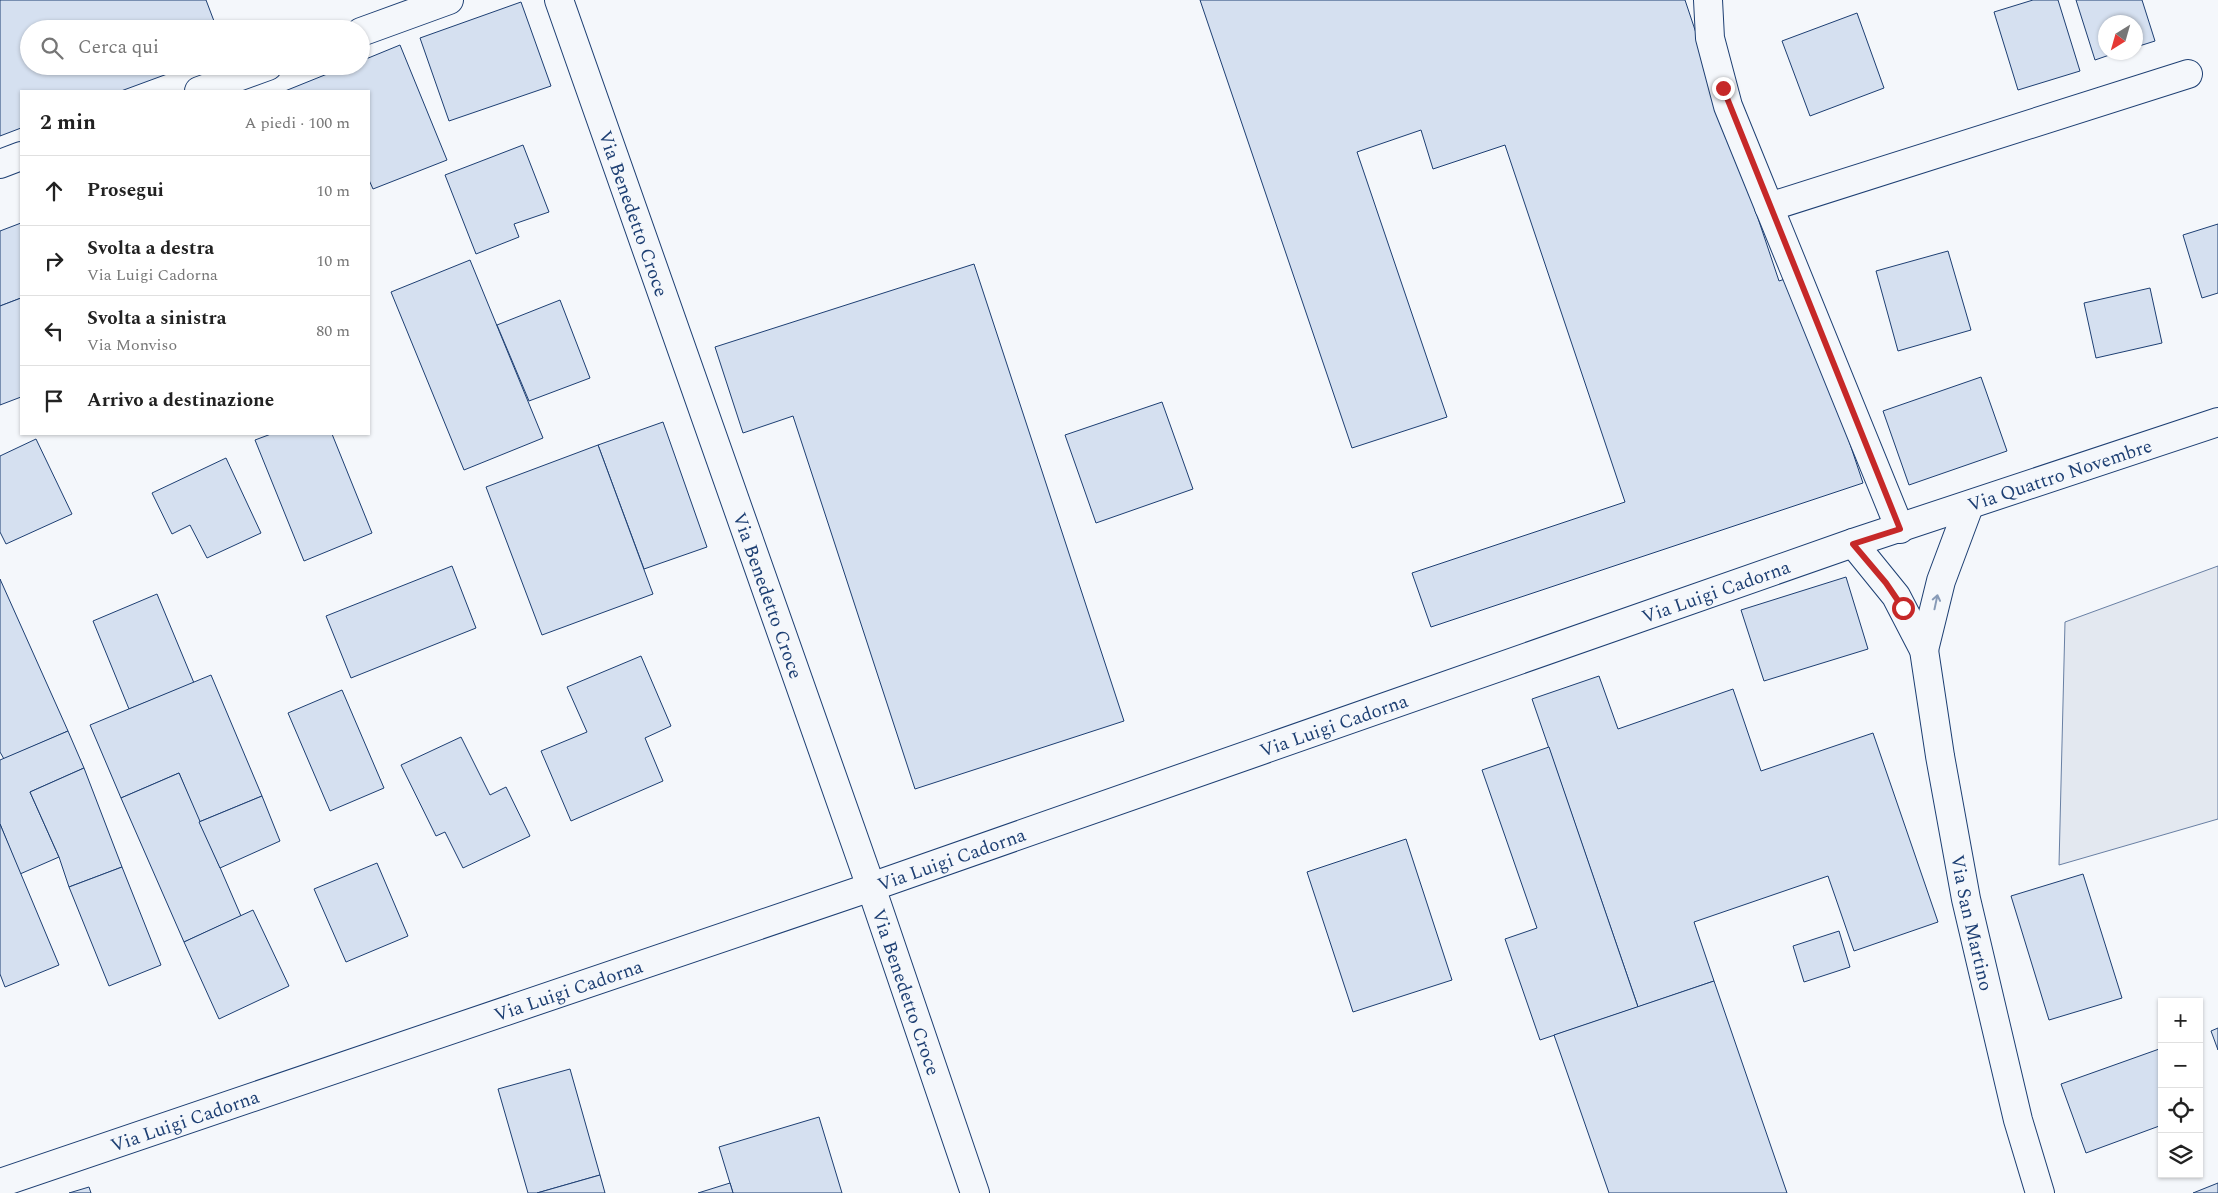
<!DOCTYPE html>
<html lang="it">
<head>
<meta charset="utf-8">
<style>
  :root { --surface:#fff; --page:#f2f2f2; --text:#222; --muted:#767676; --line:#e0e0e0 }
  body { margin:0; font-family:Spectral,serif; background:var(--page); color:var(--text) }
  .controls { position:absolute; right:15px; bottom:15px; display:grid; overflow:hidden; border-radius:0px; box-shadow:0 1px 4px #0004 }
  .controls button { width:45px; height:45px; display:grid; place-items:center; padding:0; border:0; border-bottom:1px solid var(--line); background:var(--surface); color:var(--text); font:25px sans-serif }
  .compass { position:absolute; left:2098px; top:15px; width:45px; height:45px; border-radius:50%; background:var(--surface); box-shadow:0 1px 4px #0004; rotate:217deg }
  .stop { position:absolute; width:15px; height:15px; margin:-11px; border:4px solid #c62828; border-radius:50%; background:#fff }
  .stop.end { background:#c62828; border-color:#fff; box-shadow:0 1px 5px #0008 }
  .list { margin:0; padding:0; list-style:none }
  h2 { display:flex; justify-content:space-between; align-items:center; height:65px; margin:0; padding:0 20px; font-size:21px }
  h2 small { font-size:16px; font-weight:400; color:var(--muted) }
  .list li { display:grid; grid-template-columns:32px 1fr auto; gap:15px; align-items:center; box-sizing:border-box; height:70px; padding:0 20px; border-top:1px solid var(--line) }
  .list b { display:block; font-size:19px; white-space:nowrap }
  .list p { margin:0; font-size:16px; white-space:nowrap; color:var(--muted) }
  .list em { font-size:16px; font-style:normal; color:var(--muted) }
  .icon { flex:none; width:28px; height:28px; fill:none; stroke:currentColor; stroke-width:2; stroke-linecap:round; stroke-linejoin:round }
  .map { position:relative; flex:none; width:2218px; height:1193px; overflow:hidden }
  .search { position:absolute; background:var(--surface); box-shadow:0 1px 4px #0004; left:20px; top:20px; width:350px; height:55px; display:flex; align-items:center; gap:12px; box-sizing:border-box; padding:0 18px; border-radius:28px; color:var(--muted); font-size:19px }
  .panel { position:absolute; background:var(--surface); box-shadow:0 1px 4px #0004; left:20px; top:90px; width:350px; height:345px; border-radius:0px }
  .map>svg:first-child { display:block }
  .parking { fill:#e3e8f0; stroke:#687fa3 }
  .building { fill:#d5e0f0; stroke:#1d3f73 }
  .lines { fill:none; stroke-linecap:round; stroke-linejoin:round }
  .minor-casing { stroke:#1d3f73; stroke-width:30 }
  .minor { stroke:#f4f7fb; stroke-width:28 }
  .oneway { stroke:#889bb7 }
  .route { stroke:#c62828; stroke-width:6 }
  .labels { text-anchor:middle; stroke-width:4; stroke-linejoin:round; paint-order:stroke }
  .street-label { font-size:19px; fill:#1d3f73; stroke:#f4f7fb }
</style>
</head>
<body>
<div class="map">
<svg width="2218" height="1193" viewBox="0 0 2218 1193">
  <rect width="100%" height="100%" fill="#f4f7fb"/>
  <path class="parking" d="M 2218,566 L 2218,819 L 2059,865 L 2065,622 Z"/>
  <g class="building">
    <path d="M 0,0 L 206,0 L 217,29 L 29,29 L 29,66 L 189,66 L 121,91 L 21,91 L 21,128 L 0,136 Z"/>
    <path d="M 1200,0 L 1685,0 L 1779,281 L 1794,276 L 1863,483 L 1431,627 L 1412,573 L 1625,502 L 1505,145 L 1433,169 L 1421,130 L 1357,152 L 1447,417 L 1352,448 Z"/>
    <path d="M 2033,0 L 2058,0 L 2080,71 L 2018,90 L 1994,12 Z"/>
    <path d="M 2076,0 L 2142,0 L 2155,41 L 2136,47 L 2136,22 L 2106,22 L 2106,52 L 2118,52 L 2095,60 Z"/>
    <path d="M 521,2 L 551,86 L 449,121 L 420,38 Z"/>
    <path d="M 1857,13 L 1884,88 L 1810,116 L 1782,41 Z"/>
    <path d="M 400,45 L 447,160 L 373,189 L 369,180 L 369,91 L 285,91 L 347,66 L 361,66 L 361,61 Z"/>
    <path d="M 523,145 L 549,212 L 514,224 L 519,237 L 476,254 L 445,175 Z"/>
    <path d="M 21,223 L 21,298 L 0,306 L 0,231 Z"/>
    <path d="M 2218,224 L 2218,293 L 2202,298 L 2183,235 Z"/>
    <path d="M 1948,251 L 1971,330 L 1898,351 L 1876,271 Z"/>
    <path d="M 470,260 L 543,438 L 464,470 L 391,292 Z"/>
    <path d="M 974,264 L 1124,721 L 915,789 L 793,416 L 743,433 L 715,347 Z"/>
    <path d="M 2150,288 L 2162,343 L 2096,358 L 2084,303 Z"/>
    <path d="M 21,298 L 21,397 L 0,405 L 0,306 Z"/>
    <path d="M 560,300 L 590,378 L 529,401 L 497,325 Z"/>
    <path d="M 1981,377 L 2007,451 L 1909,485 L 1883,411 Z"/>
    <path d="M 1162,402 L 1193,489 L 1096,523 L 1065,435 Z"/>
    <path d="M 663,422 L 707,547 L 644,569 L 598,445 Z"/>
    <path d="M 271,434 L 332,434 L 372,533 L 304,561 L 255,440 Z"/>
    <path d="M 36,439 L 72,514 L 6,544 L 0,532 L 0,456 Z"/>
    <path d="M 598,445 L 653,594 L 542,635 L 486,487 Z"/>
    <path d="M 226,458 L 261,533 L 207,558 L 190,525 L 172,534 L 152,493 Z"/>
    <path d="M 452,566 L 476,628 L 351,678 L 326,616 Z"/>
    <path d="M 1846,577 L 1868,649 L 1764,681 L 1741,610 Z"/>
    <path d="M 0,579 L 68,731 L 4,759 L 0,752 Z"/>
    <path d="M 157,594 L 194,683 L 129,709 L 93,621 Z"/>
    <path d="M 641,656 L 671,726 L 645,738 L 663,781 L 571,821 L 541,751 L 587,732 L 567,687 Z"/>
    <path d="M 211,675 L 262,796 L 199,822 L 179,773 L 121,798 L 90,725 Z"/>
    <path d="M 1599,676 L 1618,729 L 1733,689 L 1761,771 L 1873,733 L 1938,922 L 1854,951 L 1828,876 L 1694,922 L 1714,981 L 1638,1007 L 1532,699 Z"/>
    <path d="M 342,690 L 384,788 L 330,811 L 288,713 Z"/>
    <path d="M 68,731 L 84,768 L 30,792 L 59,857 L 20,874 L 0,824 L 0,760 Z"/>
    <path d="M 461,737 L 490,795 L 506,787 L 530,836 L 463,868 L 445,832 L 436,836 L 401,765 Z"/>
    <path d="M 1549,747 L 1638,1007 L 1540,1040 L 1505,939 L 1537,928 L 1482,770 Z"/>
    <path d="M 84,768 L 122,867 L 69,887 L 59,857 L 30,792 Z"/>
    <path d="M 179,773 L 241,916 L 184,942 L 121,798 Z"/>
    <path d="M 262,796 L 280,841 L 220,868 L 199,822 Z"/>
    <path d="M 0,824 L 59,965 L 5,987 L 0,974 Z"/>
    <path d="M 1406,839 L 1452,980 L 1353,1012 L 1307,872 Z"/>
    <path d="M 377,863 L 408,936 L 346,962 L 314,889 Z"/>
    <path d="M 122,867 L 161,965 L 109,986 L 69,887 Z"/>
    <path d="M 2083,874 L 2122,998 L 2049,1020 L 2011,896 Z"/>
    <path d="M 253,910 L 289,986 L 219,1019 L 184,942 Z"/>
    <path d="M 1839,931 L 1850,967 L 1804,982 L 1793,946 Z"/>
    <path d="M 1714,981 L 1787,1193 L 1609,1193 L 1554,1035 Z"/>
    <path d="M 2218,1028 L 2218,1050 L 2211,1031 Z"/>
    <path d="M 2162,1048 L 2162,1125 L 2086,1153 L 2061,1084 Z"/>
    <path d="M 570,1069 L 600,1175 L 537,1193 L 528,1193 L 498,1089 Z"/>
    <path d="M 819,1117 L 842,1193 L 733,1193 L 719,1147 Z"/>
    <path d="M 600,1175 L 605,1193 L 537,1193 Z"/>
    <path d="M 730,1183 L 733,1193 L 698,1193 Z"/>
    <path d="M 2218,1183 L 2218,1193 L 2193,1193 Z"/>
    <path d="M 89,1187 L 91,1193 L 69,1193 Z"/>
  </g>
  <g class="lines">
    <defs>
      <g id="minor">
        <path id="s1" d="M 559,0 L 871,887 L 975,1193"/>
        <path d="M 1708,0 L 1710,38 L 1728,106 L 1900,529"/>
        <path d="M 361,32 L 449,0"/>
        <path d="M 199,91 L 268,66"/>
        <path d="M 0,164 L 21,156"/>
        <path d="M 1769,207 L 2188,74"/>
        <path id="s2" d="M 1853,543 L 1896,596 L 1924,650 L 1940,756 L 1966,899 L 2018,1120 L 2040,1193"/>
        <path d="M 1924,650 L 1941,581 L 1969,506"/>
        <path id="s3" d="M 0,1183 L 871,887 L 1853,543 L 2218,422"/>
      </g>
    </defs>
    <use href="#minor" class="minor-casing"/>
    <use href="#minor" class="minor"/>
  </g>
  <defs><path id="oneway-shaft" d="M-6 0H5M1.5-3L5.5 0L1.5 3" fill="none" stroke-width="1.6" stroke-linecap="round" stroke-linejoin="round" transform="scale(1.25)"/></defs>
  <use class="oneway" href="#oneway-shaft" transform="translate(1936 602) rotate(-78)"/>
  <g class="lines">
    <path class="route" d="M 1723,88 L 1900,529 L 1853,544 L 1886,583 L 1903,608"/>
  </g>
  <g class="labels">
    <g class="street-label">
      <text dy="7" stroke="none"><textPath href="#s1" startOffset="226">Via Benedetto Croce</textPath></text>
      <text dy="7" stroke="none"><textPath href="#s3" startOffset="2178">Via Quattro Novembre</textPath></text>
      <text dy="7" stroke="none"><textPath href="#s3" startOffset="1815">Via Luigi Cadorna</textPath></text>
      <text dy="7" stroke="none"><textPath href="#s1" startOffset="631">Via Benedetto Croce</textPath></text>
      <text dy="7" stroke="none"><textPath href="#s3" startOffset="1410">Via Luigi Cadorna</textPath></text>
      <text dy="7" stroke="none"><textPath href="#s3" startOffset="1005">Via Luigi Cadorna</textPath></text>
      <text dy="7" stroke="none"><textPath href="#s2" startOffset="406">Via San Martino</textPath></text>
      <text dy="7" stroke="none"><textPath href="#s3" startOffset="600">Via Luigi Cadorna</textPath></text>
      <text dy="7" stroke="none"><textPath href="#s1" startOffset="1051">Via Benedetto Croce</textPath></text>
      <text dy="7" stroke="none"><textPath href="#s3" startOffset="195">Via Luigi Cadorna</textPath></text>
    </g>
  </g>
</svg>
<div class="controls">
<button>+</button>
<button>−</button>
<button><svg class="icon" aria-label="locate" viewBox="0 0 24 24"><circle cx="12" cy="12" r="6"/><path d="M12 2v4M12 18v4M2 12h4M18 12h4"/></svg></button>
<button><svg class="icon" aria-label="layers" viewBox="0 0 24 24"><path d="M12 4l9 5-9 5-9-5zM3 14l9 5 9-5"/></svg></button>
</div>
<svg class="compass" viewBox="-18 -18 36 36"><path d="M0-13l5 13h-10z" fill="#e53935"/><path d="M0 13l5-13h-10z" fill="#767676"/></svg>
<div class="stop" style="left:1903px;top:608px"></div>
<div class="stop end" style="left:1723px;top:88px"></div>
<div class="search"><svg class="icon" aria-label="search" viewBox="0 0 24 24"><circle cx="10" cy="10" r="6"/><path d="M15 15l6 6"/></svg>Cerca qui</div>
<section class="panel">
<h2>2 min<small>A piedi · 100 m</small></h2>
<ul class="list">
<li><svg class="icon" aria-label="ahead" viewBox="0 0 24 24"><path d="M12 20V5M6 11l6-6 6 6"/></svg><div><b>Prosegui</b></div><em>10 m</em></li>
<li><svg class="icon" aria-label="right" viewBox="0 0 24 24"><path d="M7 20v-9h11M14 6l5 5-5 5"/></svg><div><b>Svolta a destra</b><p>Via Luigi Cadorna</p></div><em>10 m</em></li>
<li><svg class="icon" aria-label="left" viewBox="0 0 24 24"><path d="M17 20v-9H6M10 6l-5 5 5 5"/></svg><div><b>Svolta a sinistra</b><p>Via Monviso</p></div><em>80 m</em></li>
<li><svg class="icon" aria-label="arrive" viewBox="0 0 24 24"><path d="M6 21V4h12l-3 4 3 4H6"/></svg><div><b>Arrivo a destinazione</b></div></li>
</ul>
</section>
</div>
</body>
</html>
